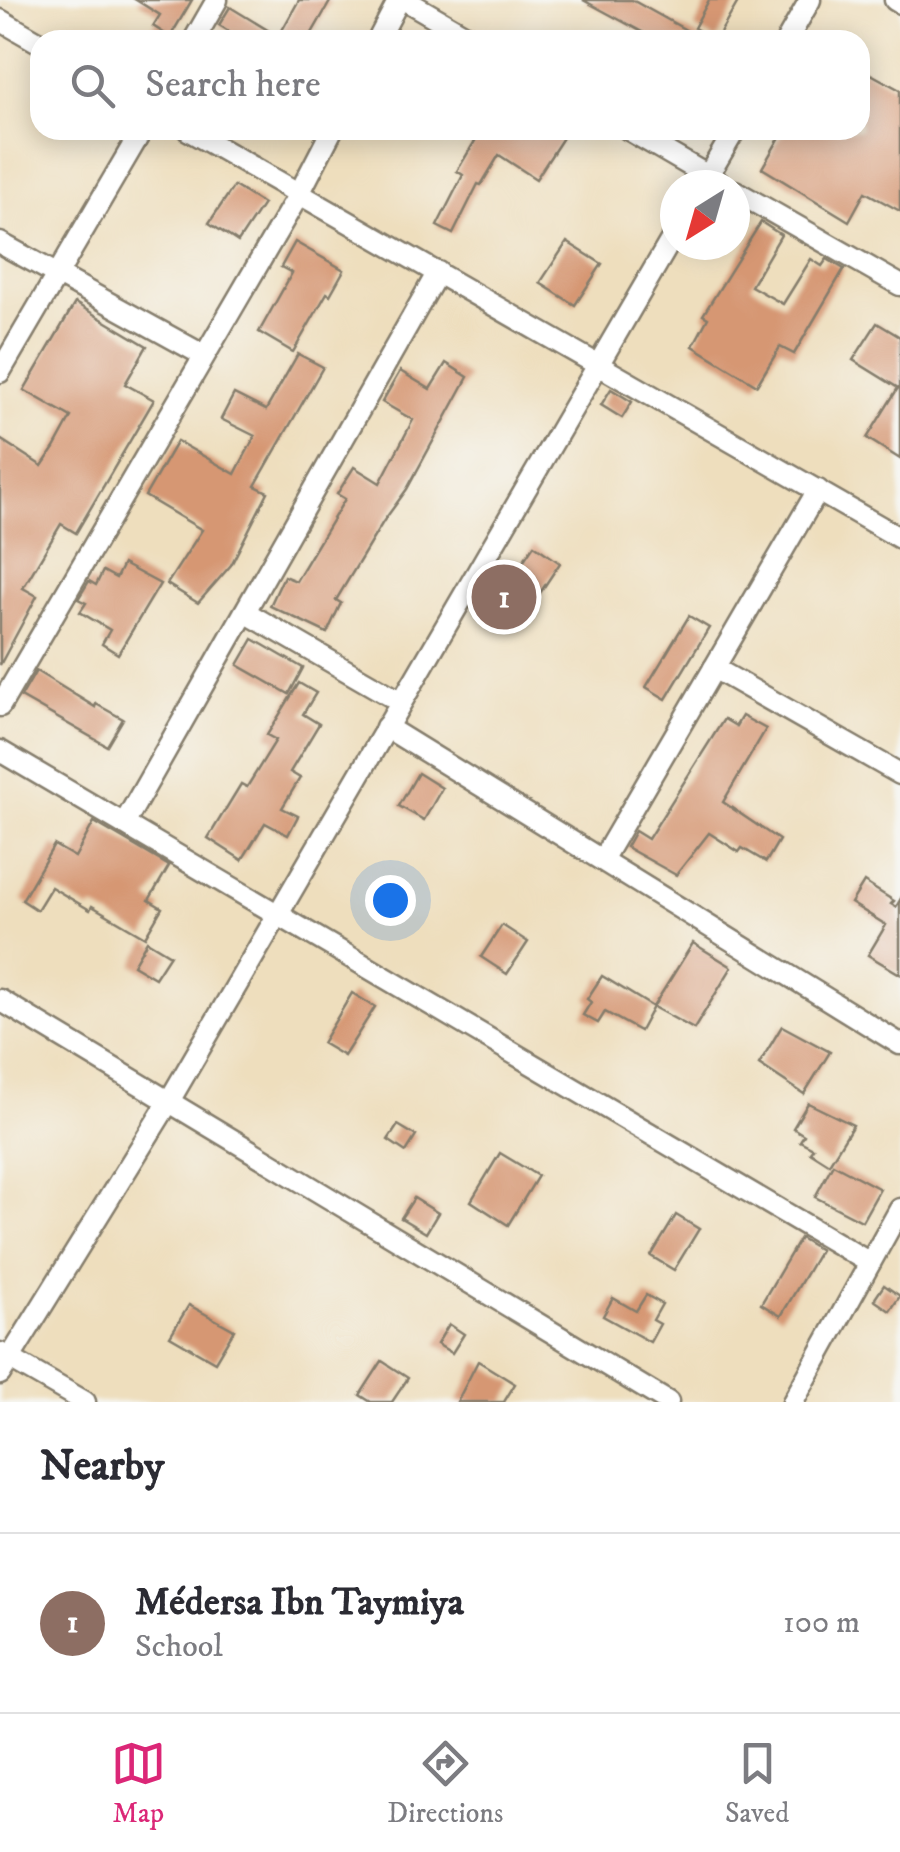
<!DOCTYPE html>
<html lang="en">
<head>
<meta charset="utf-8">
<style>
  :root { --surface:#fff; --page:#f2f2f3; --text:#2b2b33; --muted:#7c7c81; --line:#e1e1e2; --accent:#db2777 }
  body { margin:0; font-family:"IM FELL DW Pica",serif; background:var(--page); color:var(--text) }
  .compass { position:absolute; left:660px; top:170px; width:90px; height:90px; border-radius:50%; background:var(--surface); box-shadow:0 5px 25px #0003; rotate:217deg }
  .you { position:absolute; left:390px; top:900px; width:35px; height:35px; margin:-25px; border:8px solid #fff; border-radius:50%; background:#1a73e8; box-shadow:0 0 0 15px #1a73e833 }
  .badge { display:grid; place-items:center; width:65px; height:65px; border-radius:50%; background:var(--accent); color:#fff; font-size:32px; font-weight:700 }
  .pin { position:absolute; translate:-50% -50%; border:5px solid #fff; box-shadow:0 2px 10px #0006 }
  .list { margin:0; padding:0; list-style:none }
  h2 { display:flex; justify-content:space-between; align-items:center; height:130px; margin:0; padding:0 40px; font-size:42px }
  h2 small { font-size:32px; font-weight:400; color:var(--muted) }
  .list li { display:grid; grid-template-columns:65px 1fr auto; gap:30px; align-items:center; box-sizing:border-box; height:180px; padding:0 40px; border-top:2px solid var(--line) }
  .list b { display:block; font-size:38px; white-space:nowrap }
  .list p { margin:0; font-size:32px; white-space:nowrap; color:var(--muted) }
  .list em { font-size:32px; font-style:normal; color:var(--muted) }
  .icon { flex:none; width:55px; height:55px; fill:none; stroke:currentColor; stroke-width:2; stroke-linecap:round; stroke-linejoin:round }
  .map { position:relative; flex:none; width:900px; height:1402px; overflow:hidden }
  .search { position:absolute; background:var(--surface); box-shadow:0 5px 25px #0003; left:30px; right:30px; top:30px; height:110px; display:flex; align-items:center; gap:25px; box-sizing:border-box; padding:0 35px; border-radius:30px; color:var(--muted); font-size:38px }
  .sheet { height:310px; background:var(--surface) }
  nav { display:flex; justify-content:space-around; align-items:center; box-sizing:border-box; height:140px; border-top:2px solid var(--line); background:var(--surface); font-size:28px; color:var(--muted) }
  nav a { display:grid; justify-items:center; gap:5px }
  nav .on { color:var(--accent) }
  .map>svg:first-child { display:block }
  .building { fill:#d69773 }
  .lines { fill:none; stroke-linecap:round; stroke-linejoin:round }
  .minor-casing { stroke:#857d6c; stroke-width:25 }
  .minor { stroke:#fff; stroke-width:20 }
</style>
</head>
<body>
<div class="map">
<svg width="900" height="1402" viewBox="0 0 900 1402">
  <rect width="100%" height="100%" fill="#f6f6f2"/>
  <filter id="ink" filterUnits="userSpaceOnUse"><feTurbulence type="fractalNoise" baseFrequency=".01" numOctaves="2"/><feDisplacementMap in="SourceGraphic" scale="20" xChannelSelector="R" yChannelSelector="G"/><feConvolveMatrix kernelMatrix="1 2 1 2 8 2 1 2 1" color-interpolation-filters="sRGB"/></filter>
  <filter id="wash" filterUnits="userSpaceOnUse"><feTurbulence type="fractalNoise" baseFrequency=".0048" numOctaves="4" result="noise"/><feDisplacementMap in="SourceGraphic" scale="40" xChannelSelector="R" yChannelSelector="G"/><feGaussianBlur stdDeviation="2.25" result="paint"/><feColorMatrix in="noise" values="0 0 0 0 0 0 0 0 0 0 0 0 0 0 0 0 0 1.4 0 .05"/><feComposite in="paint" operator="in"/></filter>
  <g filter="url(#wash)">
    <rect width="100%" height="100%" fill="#eedebd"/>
    <g id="blocks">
      <g class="building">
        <path d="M 136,0 L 192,0 L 170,37 L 153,26 L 160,15 Z"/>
        <path d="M 299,0 L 331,0 L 308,40 L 290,40 L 280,34 Z"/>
        <path d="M 583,0 L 632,0 L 704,40 L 657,40 Z"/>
        <path d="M 709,0 L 739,0 L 716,40 L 694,28 Z"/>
        <path d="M 230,7 L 284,40 L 227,40 L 232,33 L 219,25 Z"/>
        <path d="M 860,68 L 900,90 L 900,211 L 865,192 L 849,221 L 762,168 L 784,130 L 860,130 Z"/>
        <path d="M 456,130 L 568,130 L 536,179 L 499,155 L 481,185 L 478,184 L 453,234 L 437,226 L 463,175 L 457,171 L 475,141 Z"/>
        <path d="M 234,186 L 263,204 L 238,242 L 209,223 Z"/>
        <path d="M 761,222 L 781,235 L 751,286 L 783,304 L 811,259 L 822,266 L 827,259 L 844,269 L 794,354 L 780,347 L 757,385 L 693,346 L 708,318 L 703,315 Z"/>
        <path d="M 295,242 L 344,270 L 330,295 L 327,293 L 293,352 L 259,332 L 292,273 L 281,267 Z"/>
        <path d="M 567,242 L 602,264 L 575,305 L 540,283 Z"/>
        <path d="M 75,303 L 147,346 L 125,384 L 154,400 L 76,533 L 61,524 L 23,588 L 37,596 L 0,665 L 0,439 L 42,466 L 54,448 L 71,417 L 24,390 Z"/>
        <path d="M 877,323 L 900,337 L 900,459 L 867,438 L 898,388 L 853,360 Z"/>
        <path d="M 298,354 L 323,367 L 255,486 L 268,492 L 231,565 L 198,603 L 167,584 L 202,530 L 145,496 L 177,441 L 235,474 L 255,436 L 221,419 L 234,394 L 266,410 Z"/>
        <path d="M 446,363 L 468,377 L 407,489 L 383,522 L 336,600 L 341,603 L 327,633 L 270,606 L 284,576 L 296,581 L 345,499 L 337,494 L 354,467 L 380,483 L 413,420 L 382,402 L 400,371 L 430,389 Z"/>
        <path d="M 611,389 L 632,402 L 622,418 L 601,405 Z"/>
        <path d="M 534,545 L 560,563 L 532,605 L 505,588 Z"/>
        <path d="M 123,564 L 160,584 L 118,654 L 102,644 L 110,630 L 80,612 L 86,603 L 78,599 L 89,581 L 96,585 L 103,571 L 116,578 Z"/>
        <path d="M 689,616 L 709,628 L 666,699 L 646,687 Z"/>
        <path d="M 253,639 L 303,668 L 289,694 L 238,665 Z"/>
        <path d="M 36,671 L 95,707 L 96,704 L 123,719 L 107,746 L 21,697 Z"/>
        <path d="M 299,683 L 316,693 L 303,714 L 319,724 L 290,772 L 300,778 L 282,808 L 298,816 L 288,835 L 265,823 L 242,860 L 208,838 L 241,784 L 247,787 L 276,740 L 267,735 Z"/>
        <path d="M 742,716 L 766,729 L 723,802 L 779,840 L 766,862 L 742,848 L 739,852 L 709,833 L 676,875 L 626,847 L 635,831 L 648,839 L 724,719 L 736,726 Z"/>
        <path d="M 418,773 L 442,788 L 424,820 L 399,806 Z"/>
        <path d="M 94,822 L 169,866 L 149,900 L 162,908 L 145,937 L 92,906 L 90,910 L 51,887 L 37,910 L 22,900 L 54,845 L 75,857 Z"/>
        <path d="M 864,882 L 894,901 L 891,904 L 896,907 L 900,900 L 900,974 L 868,955 L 886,925 L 851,903 Z"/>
        <path d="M 502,925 L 528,942 L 507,974 L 481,957 Z"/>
        <path d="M 147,941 L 170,955 L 155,978 L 133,965 Z"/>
        <path d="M 693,943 L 732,967 L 694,1029 L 653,1007 L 640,1031 L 605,1012 L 598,1023 L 583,1015 L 591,1002 L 587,999 L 602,976 L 653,1007 Z"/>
        <path d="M 352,993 L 375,1007 L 344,1056 L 322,1043 Z"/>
        <path d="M 782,1026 L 830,1052 L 804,1094 L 759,1064 Z"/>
        <path d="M 808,1103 L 853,1125 L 829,1164 L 810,1152 L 813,1148 L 800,1141 L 804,1135 L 793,1128 Z"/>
        <path d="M 398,1125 L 416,1136 L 406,1152 L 388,1140 Z"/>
        <path d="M 500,1153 L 538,1176 L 508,1225 L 471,1201 Z"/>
        <path d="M 833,1164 L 880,1189 L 862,1221 L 815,1197 Z"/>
        <path d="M 414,1198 L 438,1213 L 426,1233 L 401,1218 Z"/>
        <path d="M 676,1215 L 699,1229 L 674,1270 L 651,1256 Z"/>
        <path d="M 800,1238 L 820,1250 L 781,1316 L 761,1304 Z"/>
        <path d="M 884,1285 L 900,1296 L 890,1311 L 874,1300 Z"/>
        <path d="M 646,1295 L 662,1304 L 653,1320 L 660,1324 L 650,1342 L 603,1316 L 613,1298 L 636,1311 Z"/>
        <path d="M 189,1305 L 234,1330 L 215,1362 L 170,1336 Z"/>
        <path d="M 449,1324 L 464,1334 L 452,1353 L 437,1344 Z"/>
        <path d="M 382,1361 L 408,1378 L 392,1402 L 371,1402 L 360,1395 Z"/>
        <path d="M 478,1361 L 515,1384 L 504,1402 L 457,1402 Z"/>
      </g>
    </g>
  </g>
  <g filter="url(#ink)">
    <use href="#blocks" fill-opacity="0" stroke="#857d6c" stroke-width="2.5"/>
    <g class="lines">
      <defs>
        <g id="minor">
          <path d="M 405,0 L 474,40"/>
          <path d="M 895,0 L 900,3"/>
          <path d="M 0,20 L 40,43"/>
          <path d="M 194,40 L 217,0"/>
          <path d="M 378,40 L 399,0"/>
          <path d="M 787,40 L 810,0"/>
          <path d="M 188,130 L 900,538"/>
          <path d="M 629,130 L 708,176 L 703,185"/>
          <path d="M 718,182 L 708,176 L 735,130"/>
          <path d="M 735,191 L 900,285"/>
          <path d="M 0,243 L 203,355"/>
          <path d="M 0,372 L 142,130"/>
          <path d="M 245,612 L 401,702"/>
          <path d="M 714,668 L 900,774"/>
          <path d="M 0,706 L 299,194 L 332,130"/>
          <path d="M 386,727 L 900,1044"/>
          <path d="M 0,751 L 870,1263"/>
          <path d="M 124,824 L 438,272"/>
          <path d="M 602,860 L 818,490"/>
          <path d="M 0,1000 L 668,1402"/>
          <path d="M 0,1353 L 85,1402"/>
          <path d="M 0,1374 L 168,1103 L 675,233"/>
          <path d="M 793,1402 L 900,1209"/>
        </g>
      </defs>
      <use href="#minor" class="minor-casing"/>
      <use href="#minor" class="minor"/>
    </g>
  </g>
</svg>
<svg class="compass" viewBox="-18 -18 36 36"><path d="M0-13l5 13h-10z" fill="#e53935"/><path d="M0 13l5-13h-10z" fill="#7c7c81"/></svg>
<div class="you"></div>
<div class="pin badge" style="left:504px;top:597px;background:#8d6e63">1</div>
<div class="search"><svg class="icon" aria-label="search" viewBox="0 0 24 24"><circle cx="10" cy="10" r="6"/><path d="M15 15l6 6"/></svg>Search here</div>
</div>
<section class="sheet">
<h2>Nearby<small></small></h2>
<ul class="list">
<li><span class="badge" style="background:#8d6e63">1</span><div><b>Médersa Ibn Taymiya</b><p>School</p></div><em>100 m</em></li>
</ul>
</section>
<nav>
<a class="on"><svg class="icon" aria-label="map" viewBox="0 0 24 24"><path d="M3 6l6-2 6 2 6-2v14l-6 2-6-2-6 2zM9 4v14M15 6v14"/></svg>Map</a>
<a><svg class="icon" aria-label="directions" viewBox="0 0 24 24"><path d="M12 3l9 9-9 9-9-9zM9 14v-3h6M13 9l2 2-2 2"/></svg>Directions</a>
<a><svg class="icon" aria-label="saved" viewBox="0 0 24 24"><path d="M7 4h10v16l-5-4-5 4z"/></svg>Saved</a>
</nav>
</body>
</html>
